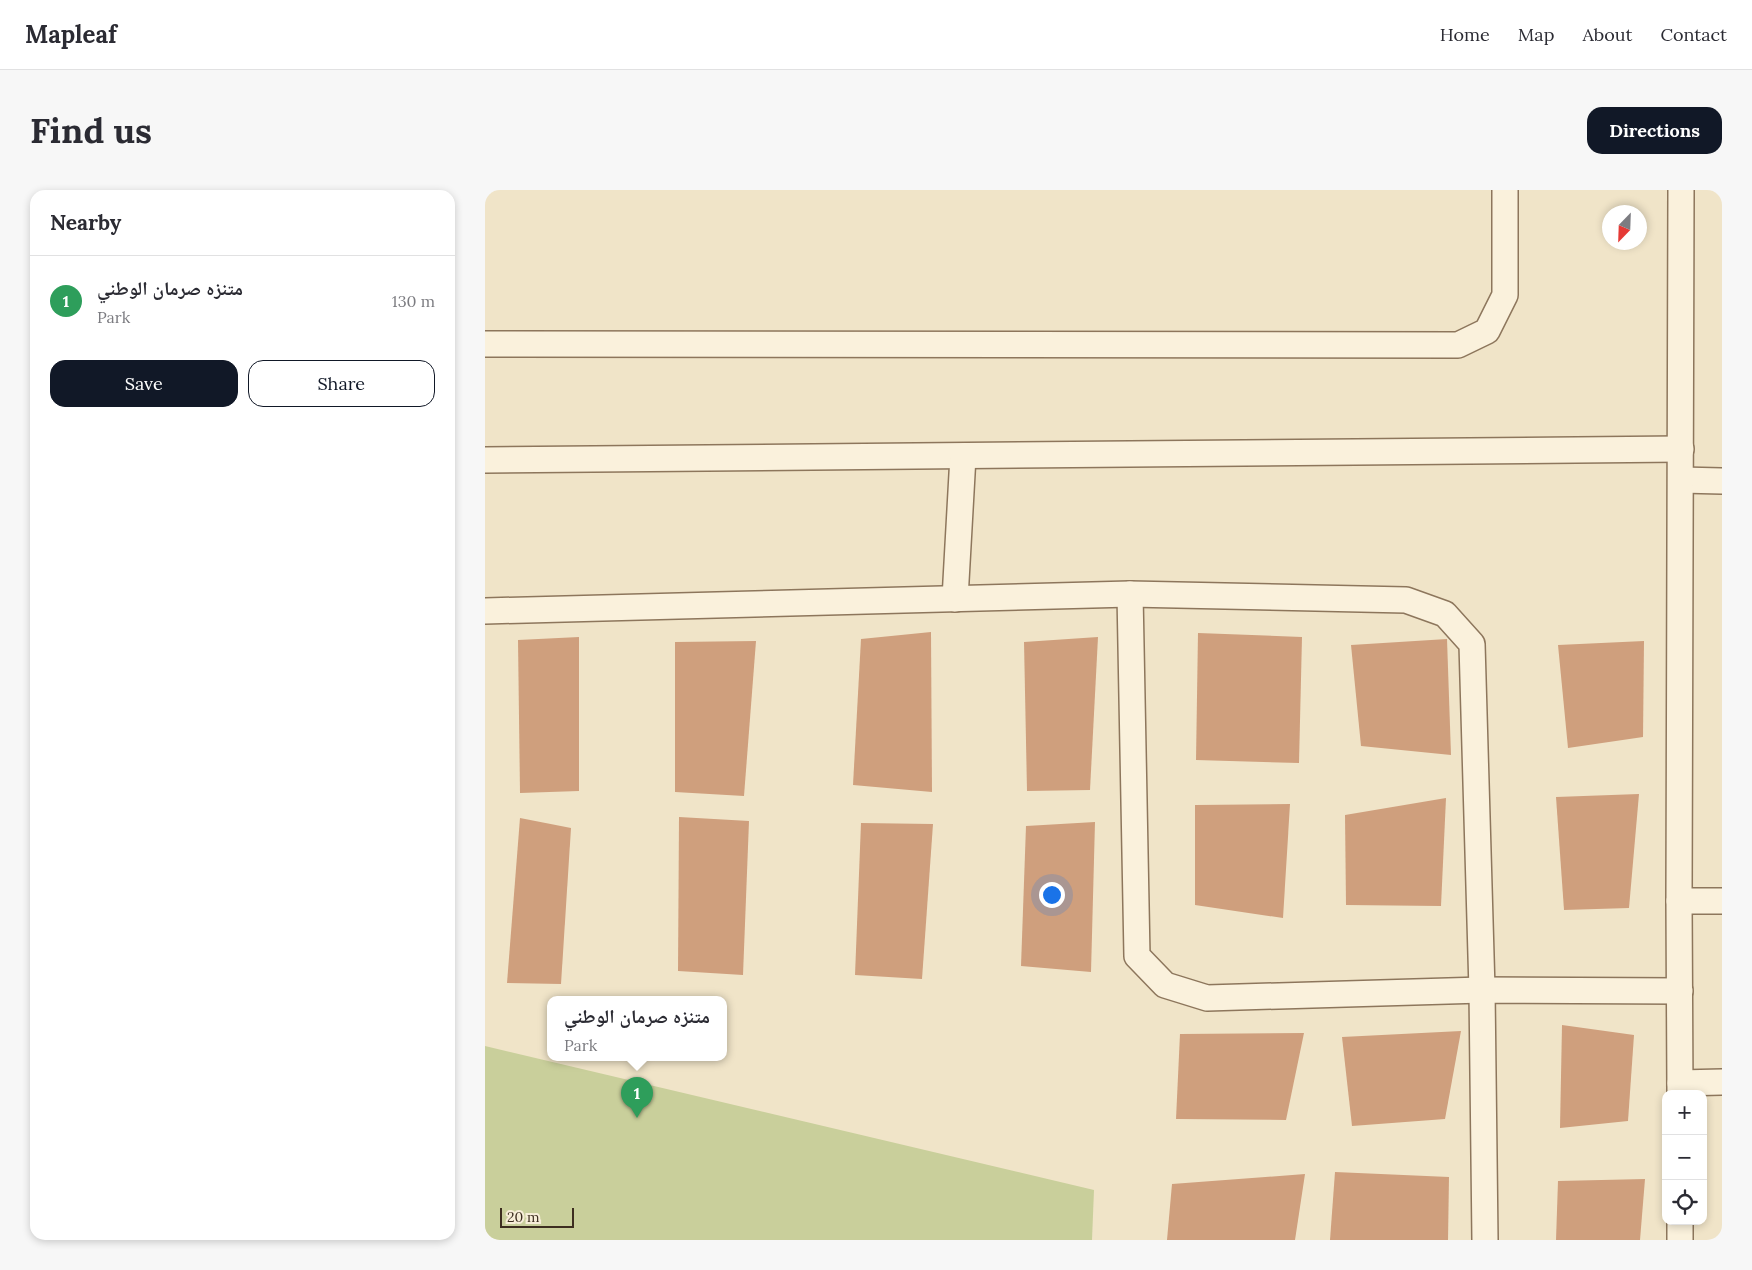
<!DOCTYPE html>
<html lang="en">
<head>
<meta charset="utf-8">
<style>
  :root { --surface:#fff; --page:#f7f7f7; --text:#2b2b33; --muted:#7c7c81; --line:#e1e1e2; --accent:#111827 }
  body { margin:0; font-family:Lora,"Noto Naskh Arabic",serif; background:var(--page); color:var(--text) }
  .controls { position:absolute; right:15px; bottom:15px; display:grid; overflow:hidden; border-radius:10px; box-shadow:0 2px 8px #0003 }
  .controls button { width:45px; height:45px; display:grid; place-items:center; padding:0; border:0; border-bottom:1px solid var(--line); background:var(--surface); color:var(--text); font:25px sans-serif }
  .compass { position:absolute; left:1117px; top:15px; width:45px; height:45px; border-radius:50%; background:var(--surface); box-shadow:0 2px 8px #0003; rotate:203deg }
  .scale { position:absolute; left:15px; bottom:12px; width:74px; box-sizing:border-box; padding-left:5px; border:2px solid #3d2e20; border-top:0; font-size:14px; line-height:18px; white-space:nowrap; color:#3d2e20; -webkit-text-stroke:4px #f7eed8; paint-order:stroke }
  .you { position:absolute; left:566px; top:704px; width:18px; height:18px; margin:-12px; border:4px solid #fff; border-radius:50%; background:#1a73e8; box-shadow:0 0 0 8px #1a73e833 }
  .badge { display:grid; place-items:center; width:32px; height:32px; border-radius:50%; background:var(--accent); color:#fff; font-size:16px; font-weight:700 }
  .pin { position:absolute; translate:-50% -41px; filter:drop-shadow(0 1px 2px #0008) }
  .pin::after { content:''; position:absolute; top:26px; width:18px; height:15px; background:inherit; clip-path:polygon(0 0,100% 0,50% 100%) }
  .popup { position:absolute; left:62px; top:806px; width:180px; height:65px; box-sizing:border-box; display:grid; place-content:center; border-radius:10px; background:var(--surface); filter:drop-shadow(0 1px 4px #0005); font-size:16px; white-space:nowrap; color:var(--muted) }
  .popup b { font-size:19px; color:var(--text) }
  .popup::after { content:''; position:absolute; left:50%; top:100%; margin-left:-10px; border:10px solid transparent; border-top-color:var(--surface) }
  .list { margin:0; padding:0; list-style:none }
  h2 { display:flex; justify-content:space-between; align-items:center; height:65px; margin:0; padding:0 20px; font-size:21px }
  h2 small { font-size:16px; font-weight:400; color:var(--muted) }
  .list li { display:grid; grid-template-columns:32px 1fr auto; gap:15px; align-items:center; box-sizing:border-box; height:90px; padding:0 20px; border-top:1px solid var(--line) }
  .list b { display:block; font-size:19px; white-space:nowrap }
  .list p { margin:0; font-size:16px; white-space:nowrap; color:var(--muted) }
  .list em { font-size:16px; font-style:normal; color:var(--muted) }
  .actions { display:flex; gap:10px; padding:15px 20px }
  .actions a { flex:1; padding:11px 0; border:1px solid var(--accent); border-radius:15px; text-align:center; font-size:18px; color:var(--accent) }
  .actions .main { background:var(--accent); color:#fff }
  .icon { flex:none; width:28px; height:28px; fill:none; stroke:currentColor; stroke-width:2; stroke-linecap:round; stroke-linejoin:round }
  .map { position:relative; flex:none; width:1237px; height:1050px; overflow:hidden; border-radius:15px }
  header { display:flex; align-items:center; gap:30px; box-sizing:border-box; height:70px; padding:0 25px; background:var(--surface); border-bottom:1px solid var(--line) }
  header strong { font-size:24px }
  nav { display:flex; gap:28px; margin-inline-start:auto; font-size:18px }
  .intro { display:flex; align-items:center; justify-content:space-between; box-sizing:border-box; height:120px; padding:0 30px }
  h1 { margin:0; font-size:35px }
  .button { padding:12px 22px; border-radius:15px; background:var(--accent); color:#fff; font-size:18px; font-weight:700 }
  main { display:flex; gap:30px; padding:0 30px }
  aside { flex:1; background:var(--surface); border-radius:15px; box-shadow:0 2px 8px #0003 }
  .map>svg:first-child { display:block }
  .green { fill:#c9cf9b }
  .building { fill:#cf9f7d }
  .lines { fill:none; stroke-linecap:round; stroke-linejoin:round }
  .minor-casing { stroke:#8d765c; stroke-width:28 }
  .minor { stroke:#faf1dc; stroke-width:25 }
</style>
</head>
<body>
<header>
<strong>Mapleaf</strong>
<nav><a>Home</a><a>Map</a><a>About</a><a>Contact</a></nav>
</header>
<div class="intro"><h1>Find us</h1><a class="button">Directions</a></div>
<main>
<aside>
<h2>Nearby<small></small></h2>
<ul class="list">
<li><span class="badge" style="background:#2e9e5b">1</span><div><b>متنزه صرمان الوطني</b><p>Park</p></div><em>130 m</em></li>
</ul>
<div class="actions"><a class="main">Save</a><a>Share</a></div>
</aside>
<div class="map">
<svg width="1237" height="1050" viewBox="0 0 1237 1050">
  <rect width="100%" height="100%" fill="#f0e4c8"/>
  <path class="green" d="M 0,856 L 609,1000 L 607,1050 L 0,1050 Z"/>
  <g class="building">
    <path d="M 446,442 L 447,602 L 368,595 L 376,449 Z"/>
    <path d="M 713,443 L 817,447 L 814,573 L 711,570 Z"/>
    <path d="M 94,447 L 94,601 L 35,603 L 33,450 Z"/>
    <path d="M 613,447 L 605,600 L 542,601 L 539,452 Z"/>
    <path d="M 962,449 L 966,565 L 876,556 L 866,455 Z"/>
    <path d="M 271,451 L 259,606 L 190,602 L 190,452 Z"/>
    <path d="M 1159,451 L 1158,547 L 1083,558 L 1073,455 Z"/>
    <path d="M 1154,604 L 1144,718 L 1079,720 L 1071,607 Z"/>
    <path d="M 961,608 L 956,716 L 861,715 L 860,625 Z"/>
    <path d="M 805,614 L 798,728 L 710,715 L 710,615 Z"/>
    <path d="M 194,627 L 264,631 L 258,785 L 193,781 Z"/>
    <path d="M 35,628 L 86,638 L 76,794 L 22,793 Z"/>
    <path d="M 610,632 L 606,782 L 536,776 L 541,636 Z"/>
    <path d="M 376,633 L 448,634 L 437,789 L 370,785 Z"/>
    <path d="M 1077,835 L 1149,845 L 1143,931 L 1075,938 Z"/>
    <path d="M 976,841 L 960,929 L 867,936 L 857,847 Z"/>
    <path d="M 819,843 L 801,930 L 691,929 L 695,844 Z"/>
    <path d="M 850,982 L 964,987 L 963,1050 L 845,1050 Z"/>
    <path d="M 820,984 L 810,1050 L 682,1050 L 687,994 Z"/>
    <path d="M 1160,989 L 1155,1050 L 1071,1050 L 1073,991 Z"/>
  </g>
  <g class="lines">
    <defs>
      <g id="minor">
        <path d="M 0,154 L 973,155 L 1002,141 L 1020,105 L 1020,0"/>
        <path d="M 0,270 L 1196,259"/>
        <path d="M 1196,290 L 1237,291"/>
        <path d="M 645,404 L 652,766 L 680,795 L 722,808 L 997,800 L 1195,801"/>
        <path d="M 470,409 L 478,266"/>
        <path d="M 0,421 L 645,404 L 921,410 L 960,424 L 987,454 L 997,800 L 1000,1050"/>
        <path d="M 1194,711 L 1237,711"/>
        <path d="M 1195,893 L 1237,892"/>
        <path d="M 1195,904 L 1194,711 L 1196,0"/>
        <path d="M 1195,1050 L 1195,1031"/>
      </g>
    </defs>
    <use href="#minor" class="minor-casing"/>
    <use href="#minor" class="minor"/>
  </g>
</svg>
<div class="controls">
<button>+</button>
<button>−</button>
<button><svg class="icon" aria-label="locate" viewBox="0 0 24 24"><circle cx="12" cy="12" r="6"/><path d="M12 2v4M12 18v4M2 12h4M18 12h4"/></svg></button>
</div>
<svg class="compass" viewBox="-18 -18 36 36"><path d="M0-13l5 13h-10z" fill="#e53935"/><path d="M0 13l5-13h-10z" fill="#7c7c81"/></svg>
<div class="scale">20 m</div>
<div class="you"></div>
<div class="pin badge" style="left:152px;top:928px;background:#2e9e5b">1</div>
<div class="popup"><b>متنزه صرمان الوطني</b>Park</div>
</div>
</main>
</body>
</html>
